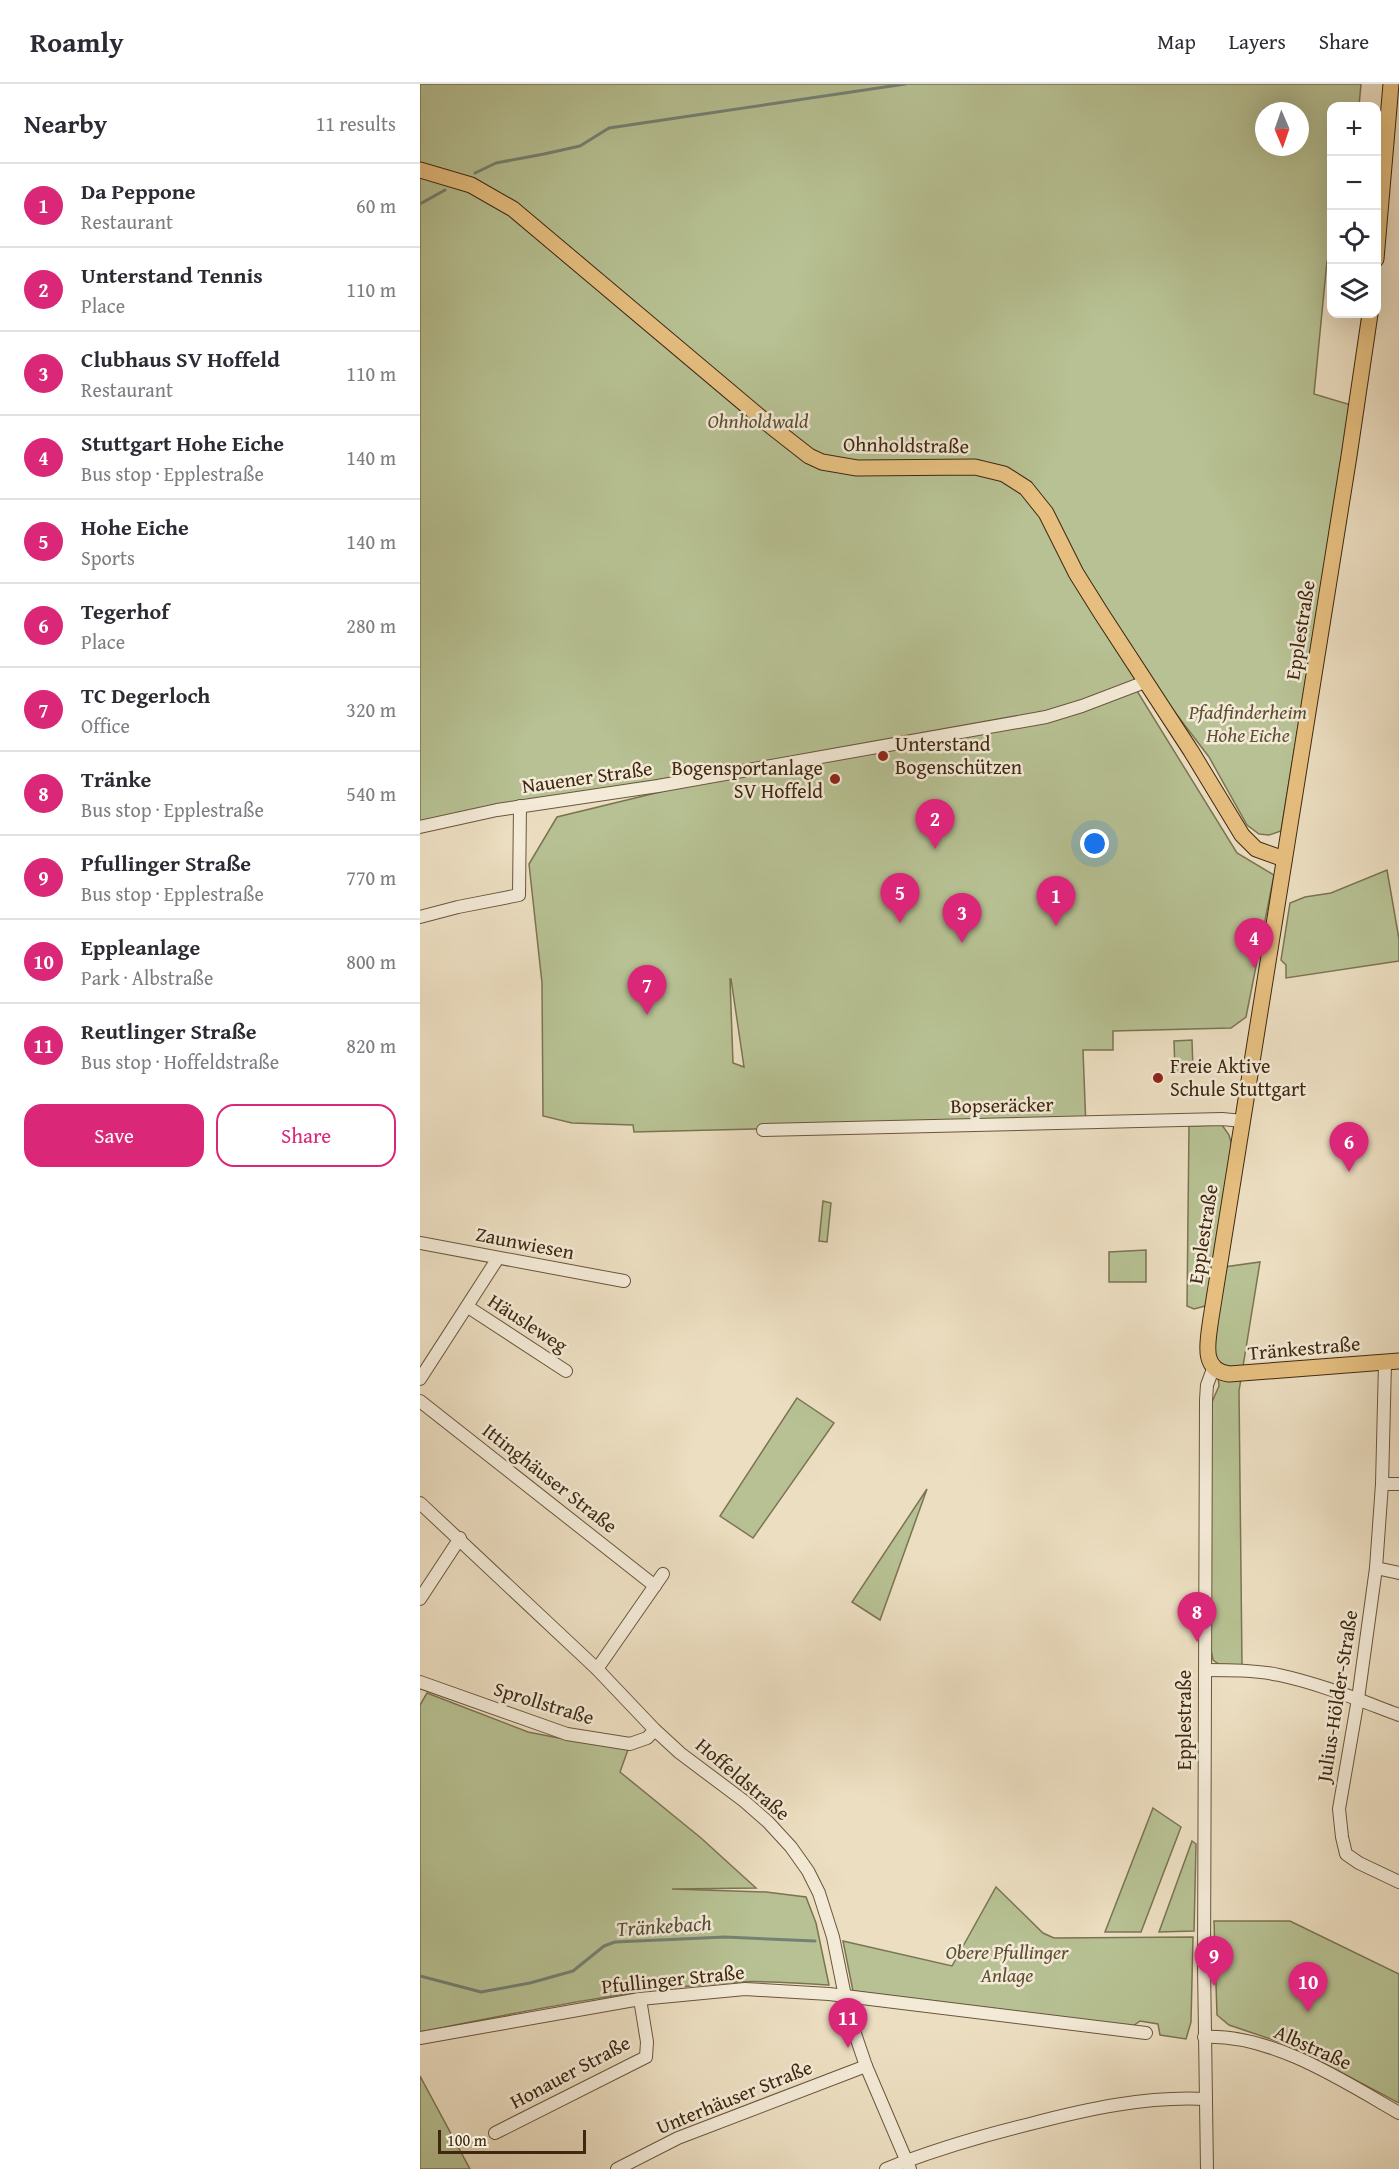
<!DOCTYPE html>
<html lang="en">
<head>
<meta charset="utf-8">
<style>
  :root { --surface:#fff; --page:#f7f7f7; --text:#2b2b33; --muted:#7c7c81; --line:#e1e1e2; --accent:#db2777 }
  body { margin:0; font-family:"Gentium Book Plus",serif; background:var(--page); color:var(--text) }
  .controls { position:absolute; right:18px; top:18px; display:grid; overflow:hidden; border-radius:12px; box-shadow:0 6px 24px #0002 }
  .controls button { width:54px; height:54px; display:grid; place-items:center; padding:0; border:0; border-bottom:2px solid var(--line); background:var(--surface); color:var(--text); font:30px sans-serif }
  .compass { position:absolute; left:835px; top:18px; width:54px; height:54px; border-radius:50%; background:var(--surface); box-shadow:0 6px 24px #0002; rotate:178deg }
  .scale { position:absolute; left:18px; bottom:15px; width:148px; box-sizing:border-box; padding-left:6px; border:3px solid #3f2810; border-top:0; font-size:16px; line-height:21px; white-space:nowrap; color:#3f2810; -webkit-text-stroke:4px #f3ead7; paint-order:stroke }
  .you { position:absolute; left:675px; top:760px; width:21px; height:21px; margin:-15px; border:4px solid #fff; border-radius:50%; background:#1a73e8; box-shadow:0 0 0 9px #1a73e833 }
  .badge { display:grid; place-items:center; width:39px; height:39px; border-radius:50%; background:var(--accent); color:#fff; font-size:20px; font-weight:700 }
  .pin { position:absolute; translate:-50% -50px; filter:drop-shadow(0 2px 3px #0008) }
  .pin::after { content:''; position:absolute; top:32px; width:21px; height:18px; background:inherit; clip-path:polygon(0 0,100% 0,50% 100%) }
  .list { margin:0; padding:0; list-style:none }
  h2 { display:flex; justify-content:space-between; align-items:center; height:78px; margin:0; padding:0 24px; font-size:26px }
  h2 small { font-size:20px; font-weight:400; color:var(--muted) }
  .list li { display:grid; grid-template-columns:39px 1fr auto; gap:18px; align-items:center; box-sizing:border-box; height:84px; padding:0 24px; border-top:2px solid var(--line) }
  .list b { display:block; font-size:22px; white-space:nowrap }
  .list p { margin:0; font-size:20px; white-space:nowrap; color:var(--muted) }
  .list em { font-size:20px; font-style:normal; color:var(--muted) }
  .actions { display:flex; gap:12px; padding:18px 24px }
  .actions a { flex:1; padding:14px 0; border:2px solid var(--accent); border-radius:18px; text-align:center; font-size:21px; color:var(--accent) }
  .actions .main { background:var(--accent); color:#fff }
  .icon { flex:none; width:33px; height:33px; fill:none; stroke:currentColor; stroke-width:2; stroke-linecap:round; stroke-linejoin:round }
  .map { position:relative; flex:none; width:979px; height:2085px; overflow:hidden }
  header { display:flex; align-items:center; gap:36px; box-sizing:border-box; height:84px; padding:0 30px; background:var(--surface); border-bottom:2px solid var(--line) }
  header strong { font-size:28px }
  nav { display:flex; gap:33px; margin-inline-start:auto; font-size:21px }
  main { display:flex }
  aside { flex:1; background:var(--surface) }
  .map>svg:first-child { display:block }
  .green { fill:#b7c193; stroke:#7b7452; stroke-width:1.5; fill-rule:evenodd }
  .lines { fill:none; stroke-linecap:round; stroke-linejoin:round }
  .stream { stroke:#758174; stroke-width:3 }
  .minor-casing { stroke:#6a563c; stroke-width:14 }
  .major-casing { stroke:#3f2810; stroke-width:17 }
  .minor { stroke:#f3ead7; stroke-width:12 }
  .major { stroke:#e6bf80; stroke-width:15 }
  .poi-dot { fill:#8f2418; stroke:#f3ead7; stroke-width:2 }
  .labels { text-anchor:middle; stroke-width:5; stroke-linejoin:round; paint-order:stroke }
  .park-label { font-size:20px; font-style:italic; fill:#5d4e31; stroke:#f3ead7 }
  .street-label { font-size:20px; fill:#3f2810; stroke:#f3ead7 }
  .poi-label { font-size:20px; fill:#3f2810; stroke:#f3ead7; text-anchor:start }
  .water-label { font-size:21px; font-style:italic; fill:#564d3a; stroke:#f3ead7 }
</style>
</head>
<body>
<header>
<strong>Roamly</strong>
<nav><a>Map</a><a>Layers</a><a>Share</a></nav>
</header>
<main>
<aside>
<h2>Nearby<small>11 results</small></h2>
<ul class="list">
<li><span class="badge">1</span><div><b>Da Peppone</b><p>Restaurant</p></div><em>60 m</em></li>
<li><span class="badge">2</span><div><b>Unterstand Tennis</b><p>Place</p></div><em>110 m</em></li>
<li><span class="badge">3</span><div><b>Clubhaus SV Hoffeld</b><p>Restaurant</p></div><em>110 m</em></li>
<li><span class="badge">4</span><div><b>Stuttgart Hohe Eiche</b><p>Bus stop · Epplestraße</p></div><em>140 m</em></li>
<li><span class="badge">5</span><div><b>Hohe Eiche</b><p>Sports</p></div><em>140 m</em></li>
<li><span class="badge">6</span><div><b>Tegerhof</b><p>Place</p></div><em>280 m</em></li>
<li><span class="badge">7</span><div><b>TC Degerloch</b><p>Office</p></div><em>320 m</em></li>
<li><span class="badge">8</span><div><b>Tränke</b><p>Bus stop · Epplestraße</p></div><em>540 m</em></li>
<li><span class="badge">9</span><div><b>Pfullinger Straße</b><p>Bus stop · Epplestraße</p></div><em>770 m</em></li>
<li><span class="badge">10</span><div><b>Eppleanlage</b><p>Park · Albstraße</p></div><em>800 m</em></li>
<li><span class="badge">11</span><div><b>Reutlinger Straße</b><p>Bus stop · Hoffeldstraße</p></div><em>820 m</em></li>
</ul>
<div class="actions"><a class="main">Save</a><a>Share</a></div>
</aside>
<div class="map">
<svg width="979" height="2085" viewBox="0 0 979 2085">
  <rect width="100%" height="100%" fill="#ecdec1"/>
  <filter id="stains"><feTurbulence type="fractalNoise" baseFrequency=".00333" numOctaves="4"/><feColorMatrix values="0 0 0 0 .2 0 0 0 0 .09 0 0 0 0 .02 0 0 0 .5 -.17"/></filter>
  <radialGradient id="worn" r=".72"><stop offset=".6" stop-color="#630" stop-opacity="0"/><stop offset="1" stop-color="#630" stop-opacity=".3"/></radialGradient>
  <g class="green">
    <path d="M 0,0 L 941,0 L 939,22 L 912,22 L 911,173 L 907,177 L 894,310 L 931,321 L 861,747 L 849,751 L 839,750 L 827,741 L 789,673 L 728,593 L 717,607 L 817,769 L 854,791 L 826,933 L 811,944 L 693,947 L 693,966 L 663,966 L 666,1044 L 334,1045 L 214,1048 L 213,1041 L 152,1039 L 123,1032 L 122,899 L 109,780 L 137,733 L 281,698 L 599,635 L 95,720 L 0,740 ZM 844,27 L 880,27 L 880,63 L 844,63 ZM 310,895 L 311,895 L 324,983 L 313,979 Z"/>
    <path d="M 967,786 L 979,855 L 979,877 L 866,894 L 866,881 L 861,876 L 870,819 L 885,813 L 911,809 Z"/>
    <path d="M 772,956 L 773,987 L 755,988 L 754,957 Z"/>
    <path d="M 802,1041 L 809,1051 L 812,1062 L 789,1214 L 785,1222 L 774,1225 L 767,1222 L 769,1042 Z"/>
    <path d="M 403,1117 L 411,1119 L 407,1158 L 399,1157 Z"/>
    <path d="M 726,1166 L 726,1198 L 689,1198 L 689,1168 Z"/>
    <path d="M 840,1178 L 819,1307 L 822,1581 L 800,1581 L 793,1576 L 791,1566 L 790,1335 L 792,1318 L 799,1302 L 794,1258 L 804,1183 Z"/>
    <path d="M 377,1314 L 414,1339 L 333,1454 L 300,1432 Z"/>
    <path d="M 507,1405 L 460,1536 L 432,1518 Z"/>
    <path d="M 7,1609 L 108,1648 L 154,1657 L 210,1660 L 200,1688 L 281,1754 L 336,1804 L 252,1805 L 346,1808 L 386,1813 L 396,1839 L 409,1901 C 379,1900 347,1896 317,1898 C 210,1905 105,1927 0,1948 L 0,1621 Z"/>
    <path d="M 733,1724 L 761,1743 L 721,1848 L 685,1848 Z"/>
    <path d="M 772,1757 L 776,1760 L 774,1847 L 739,1848 Z"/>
    <path d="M 576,1803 L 623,1849 L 634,1854 L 773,1853 L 771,1938 L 766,1955 L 740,1951 L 738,1940 L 720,1937 L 713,1942 L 433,1907 L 423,1857 L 532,1882 Z"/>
    <path d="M 794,1837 L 870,1837 L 979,1890 L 979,2019 L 871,1962 L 809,1941 L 797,1931 Z"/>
    <path d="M 0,1992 L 50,2085 L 0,2085 Z"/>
  </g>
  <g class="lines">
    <g class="stream">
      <path d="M 55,89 L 76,79 L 124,70 L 160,62 L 189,44 L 485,0"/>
      <path d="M 0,120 L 25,106"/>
      <path d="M 0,1892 L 61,1908 L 110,1899 L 153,1887 L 184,1862 L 195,1858 L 305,1853 L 395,1857"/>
    </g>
    <defs>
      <g id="minor">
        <path d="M 0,743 L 77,726 L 238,702 L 626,633 L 662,622 L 725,598"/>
        <path d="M 0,833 L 38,823 L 99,811 L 100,722"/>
        <path d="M 343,1046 L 802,1035 L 823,1037"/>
        <path d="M 0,1159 L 204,1197"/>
        <path d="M 48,1223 L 146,1287"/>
        <path d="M 965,1279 L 962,1400 L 956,1484 L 938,1615 L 919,1725 L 922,1753 L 926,1770 L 939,1779 L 979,1798"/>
        <path d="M 0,1295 L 78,1174"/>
        <path d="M 0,1317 L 235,1502"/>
        <path d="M 962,1400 L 979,1400"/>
        <path d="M 0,1419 L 177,1585 L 235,1646 L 260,1669 L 324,1717 L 348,1738 L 371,1763 L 388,1787 L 399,1809 L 413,1853 L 429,1932 L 446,1982 L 490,2085"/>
        <path d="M 956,1484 L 979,1489"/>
        <path d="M 0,1515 L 40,1454"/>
        <path d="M 177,1585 L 243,1490"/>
        <path d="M 785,1586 C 810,1586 835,1586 859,1591 C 901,1600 939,1616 979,1631"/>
        <path d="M 0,1598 L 147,1650 L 210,1660 L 227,1654 L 235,1646"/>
        <path d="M 784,1953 C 852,1950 922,1996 979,2029"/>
        <path d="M 0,1954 L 220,1915 L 325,1905 L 409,1910 L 726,1949"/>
        <path d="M 75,2049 L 226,1973 L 227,1958 L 220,1915"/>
        <path d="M 197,2085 L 258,2054 L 446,1982"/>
        <path d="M 466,2085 C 513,2066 561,2052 610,2040 C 667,2025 726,2012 786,2015"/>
        <path d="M 787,2085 L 784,1881 L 786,1316 L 787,1301 L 793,1285"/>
      </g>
      <g id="major">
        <path d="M 0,86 L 51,101 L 93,125 L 352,343 L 389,372 L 402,378 L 437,384 L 555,383 L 584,390 L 606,404 L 626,429 L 656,489 L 681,529 L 771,667 L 822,751 L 836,765 L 864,775"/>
        <path d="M 956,175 L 971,0"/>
        <path d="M 950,230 L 929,372 L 791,1234 C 788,1257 780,1286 809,1290 L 979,1277"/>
      </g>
    </defs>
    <use href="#minor" class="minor-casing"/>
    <use href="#major" class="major-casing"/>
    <use href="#minor" class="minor"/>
    <use href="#major" class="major"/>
  </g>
  <g class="poi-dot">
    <circle cx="463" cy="672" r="6"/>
    <circle cx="415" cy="695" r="6"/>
    <circle cx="738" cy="994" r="6"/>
  </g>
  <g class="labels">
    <g class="park-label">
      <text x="338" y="344">Ohnholdwald</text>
      <text x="828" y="635">Pfadfinderheim<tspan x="828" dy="23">Hohe Eiche</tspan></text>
      <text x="587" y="1875">Obere Pfullinger<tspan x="587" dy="23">Anlage</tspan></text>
    </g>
    <g class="street-label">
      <text transform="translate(486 361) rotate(1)" y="7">Ohnholdstraße</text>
      <text transform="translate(880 546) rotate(-81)" y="7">Epplestraße</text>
      <text transform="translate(167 693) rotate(-8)" y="7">Nauener Straße</text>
      <text transform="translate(582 1021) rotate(-1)" y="7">Bopseräcker</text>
      <text transform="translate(783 1150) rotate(-81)" y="7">Epplestraße</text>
      <text transform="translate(105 1159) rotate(11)" y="7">Zaunwiesen</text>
      <text transform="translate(108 1239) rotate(33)" y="7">Häusleweg</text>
      <text transform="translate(884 1264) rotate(-5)" y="7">Tränkestraße</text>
      <text transform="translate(130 1394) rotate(38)" y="7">Ittinghäuser Straße</text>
      <text transform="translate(917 1612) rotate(-81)" y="7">Julius-Hölder-Straße</text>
      <text transform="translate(124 1619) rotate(17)" y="7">Sprollstraße</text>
      <text transform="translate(764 1636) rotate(-90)" y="7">Epplestraße</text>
      <text transform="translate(323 1695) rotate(40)" y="7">Hoffeldstraße</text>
      <text transform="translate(253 1895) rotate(-6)" y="7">Pfullinger Straße</text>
      <text transform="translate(893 1963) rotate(24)" y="7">Albstraße</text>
      <text transform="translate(150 1988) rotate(-28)" y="7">Honauer Straße</text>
      <text transform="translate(314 2013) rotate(-22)" y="7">Unterhäuser Straße</text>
    </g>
    <g class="poi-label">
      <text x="475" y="667">Unterstand<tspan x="475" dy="23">Bogenschützen</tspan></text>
      <text x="403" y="691" text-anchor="end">Bogensportanlage<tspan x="403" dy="23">SV Hoffeld</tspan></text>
      <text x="750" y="989">Freie Aktive<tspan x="750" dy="23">Schule Stuttgart</tspan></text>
    </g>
    <g class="water-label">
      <text transform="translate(244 1842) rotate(-4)" y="7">Tränkebach</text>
    </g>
  </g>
  <rect width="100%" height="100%" filter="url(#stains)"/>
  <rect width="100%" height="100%" fill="url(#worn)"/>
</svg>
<div class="controls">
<button>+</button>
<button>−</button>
<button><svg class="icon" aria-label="locate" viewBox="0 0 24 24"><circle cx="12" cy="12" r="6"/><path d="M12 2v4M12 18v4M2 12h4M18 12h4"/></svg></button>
<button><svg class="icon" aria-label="layers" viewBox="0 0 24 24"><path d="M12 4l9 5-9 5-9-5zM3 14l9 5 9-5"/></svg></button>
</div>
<svg class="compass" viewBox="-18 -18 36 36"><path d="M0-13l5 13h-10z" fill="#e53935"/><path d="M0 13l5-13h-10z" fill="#7c7c81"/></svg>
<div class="scale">100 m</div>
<div class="you"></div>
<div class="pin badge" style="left:636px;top:842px">1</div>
<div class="pin badge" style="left:515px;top:765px">2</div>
<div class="pin badge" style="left:542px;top:859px">3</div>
<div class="pin badge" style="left:834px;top:884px">4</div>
<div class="pin badge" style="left:480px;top:839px">5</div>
<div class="pin badge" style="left:929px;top:1088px">6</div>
<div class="pin badge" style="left:227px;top:931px">7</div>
<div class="pin badge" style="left:777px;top:1558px">8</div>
<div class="pin badge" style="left:794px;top:1902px">9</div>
<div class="pin badge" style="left:888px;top:1928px">10</div>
<div class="pin badge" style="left:428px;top:1964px">11</div>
</div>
</main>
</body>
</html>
